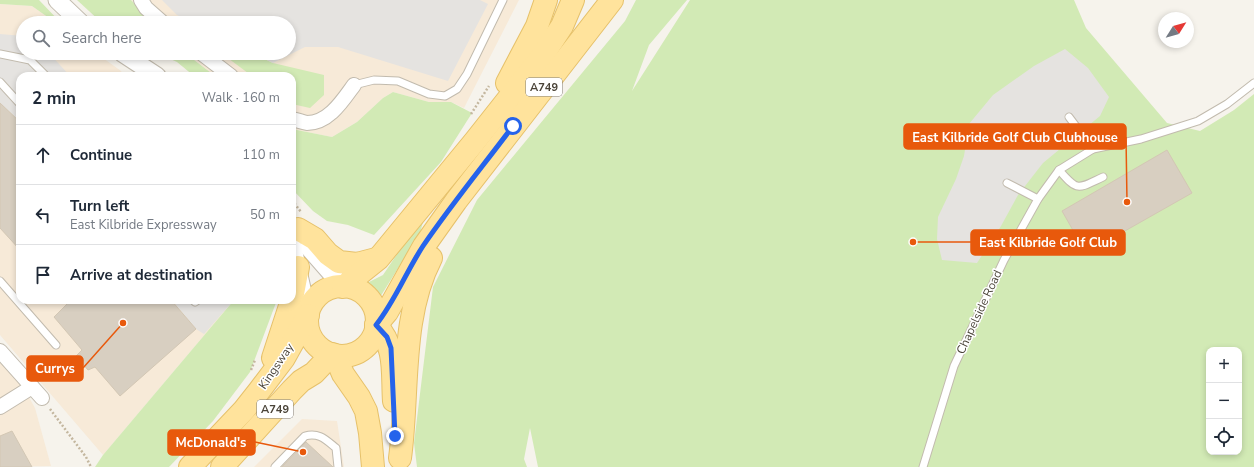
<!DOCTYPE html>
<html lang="en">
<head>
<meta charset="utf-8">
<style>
  :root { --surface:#fff; --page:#f2f2f3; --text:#1f2937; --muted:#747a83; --line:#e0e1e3 }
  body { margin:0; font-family:"Nunito Sans",sans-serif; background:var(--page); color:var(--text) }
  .controls { position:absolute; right:12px; bottom:12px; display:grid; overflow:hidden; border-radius:8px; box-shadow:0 2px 6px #0003 }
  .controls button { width:36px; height:36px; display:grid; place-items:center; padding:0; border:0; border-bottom:1px solid var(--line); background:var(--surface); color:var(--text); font:20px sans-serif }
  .compass { position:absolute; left:1158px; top:12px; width:36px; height:36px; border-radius:50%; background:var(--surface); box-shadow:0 2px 6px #0003; rotate:53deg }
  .stop { position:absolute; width:12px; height:12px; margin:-9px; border:3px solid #2563eb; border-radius:50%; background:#fff }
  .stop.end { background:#2563eb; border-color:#fff; box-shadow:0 1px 4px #0008 }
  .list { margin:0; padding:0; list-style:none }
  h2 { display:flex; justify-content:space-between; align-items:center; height:52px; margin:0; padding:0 16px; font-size:17px }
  h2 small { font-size:13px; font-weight:400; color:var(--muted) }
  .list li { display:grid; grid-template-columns:26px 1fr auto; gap:12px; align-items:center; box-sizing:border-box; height:60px; padding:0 16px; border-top:1px solid var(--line) }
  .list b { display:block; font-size:15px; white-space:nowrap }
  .list p { margin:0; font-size:13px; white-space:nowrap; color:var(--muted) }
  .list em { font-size:13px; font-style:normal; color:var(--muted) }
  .icon { flex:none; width:22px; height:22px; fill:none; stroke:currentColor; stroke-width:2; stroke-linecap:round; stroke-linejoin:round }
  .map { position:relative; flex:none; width:1254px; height:467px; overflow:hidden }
  .search { position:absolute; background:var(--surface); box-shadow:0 2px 6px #0003; left:16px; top:16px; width:280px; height:44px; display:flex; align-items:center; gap:10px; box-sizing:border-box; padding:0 14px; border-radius:22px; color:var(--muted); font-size:15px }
  .panel { position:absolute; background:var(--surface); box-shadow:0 2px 6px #0003; left:16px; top:72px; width:280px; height:232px; border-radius:12px }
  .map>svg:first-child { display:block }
  .commercial { fill:#f7ead8 }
  .green { fill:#d2eab5; fill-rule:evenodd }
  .parking { fill:#e5e3e0 }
  .building { fill:#d8cfc1; stroke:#d3c7b4 }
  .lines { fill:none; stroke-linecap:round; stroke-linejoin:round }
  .service-casing { stroke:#c2bbae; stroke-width:9 }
  .minor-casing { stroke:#c2bbae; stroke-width:16 }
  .tertiary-casing { stroke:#c2bbae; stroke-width:19 }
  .primary-casing { stroke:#e6c16a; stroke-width:24 }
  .path { stroke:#c4b79f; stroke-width:2.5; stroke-dasharray:2 2; stroke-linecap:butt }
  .service { stroke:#fff; stroke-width:7 }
  .minor { stroke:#fff; stroke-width:14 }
  .tertiary { stroke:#fff; stroke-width:17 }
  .primary { stroke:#ffe39c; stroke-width:22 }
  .route { stroke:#2563eb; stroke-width:5 }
  .labels { text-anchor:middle; stroke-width:3; stroke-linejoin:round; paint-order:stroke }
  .shield { fill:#fff; stroke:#817c74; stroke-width:1 }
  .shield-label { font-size:11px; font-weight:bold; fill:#4b4439 }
  .street-label { font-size:12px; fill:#4b4439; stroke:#fff }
  .leader { fill:none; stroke:#e8590c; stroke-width:1.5 }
  .callout-dot { fill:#e8590c; stroke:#fff; stroke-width:1.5 }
  .callout { fill:#e8590c; stroke:#e8590c; stroke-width:1.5 }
  .callout-label { font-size:13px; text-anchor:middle; font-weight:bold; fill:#fff }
</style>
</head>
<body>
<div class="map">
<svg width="1254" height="467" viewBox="0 0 1254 467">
  <rect width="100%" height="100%" fill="#f6f3ec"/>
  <g class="commercial">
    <path d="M 131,0 L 519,0 L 464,108 L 451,102 L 429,102 L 393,92 L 383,98 L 357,122 L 332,137 L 292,129 L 292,76 L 215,76 L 185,53 L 289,53 L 289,23 L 154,23 Z"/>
    <path d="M 0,4 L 32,6 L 56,23 L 23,23 L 23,53 L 96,53 L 121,71 L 124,76 L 20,76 L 20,300 L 234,300 L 103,455 L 0,335 Z"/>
    <path d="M 0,358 L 17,376 L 35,408 L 51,466 L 0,467 Z"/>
    <path d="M 302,419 L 337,421 L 344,467 L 254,467 Z"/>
  </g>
  <g class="green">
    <path d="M 0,0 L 39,0 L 61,23 L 56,23 L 32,6 L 0,4 Z"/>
    <path d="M 77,0 L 131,0 L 154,23 L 102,23 Z"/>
    <path d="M 636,0 L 687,0 L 649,45 L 632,91 L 690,0 L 1074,0 L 1086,28 L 1167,123 L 1200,131 L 1234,110 L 1254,94 L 1254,467 L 538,467 L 530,428 L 524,459 L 527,467 L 417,467 L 414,443 L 433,287 L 477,200 L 625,21 ZM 1209,350 L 1239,350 L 1239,452 L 1209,452 Z"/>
    <path d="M 157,53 L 185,53 L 215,76 L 194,76 L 177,62 Z"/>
    <path d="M 221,53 L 252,53 L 273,63 L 324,75 L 324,95 L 310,108 L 292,104 L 292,76 L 252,76 Z"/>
    <path d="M 393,92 L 429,102 L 451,102 L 472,113 L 441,162 L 374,235 L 348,225 L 327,221 L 313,211 L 292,189 L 292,129 L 332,137 L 357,122 L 383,98 Z"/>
    <path d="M 423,222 L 420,233 L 377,302 L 372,290 L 363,285 L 383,275 L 414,229 Z"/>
    <path d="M 234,300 L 277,300 L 250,372 L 213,421 L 169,467 L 95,467 L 103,455 Z"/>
  </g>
  <g class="parking">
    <path d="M 162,0 L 480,0 L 488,4 L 448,81 L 338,47 L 305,47 L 273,63 L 252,53 L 289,53 L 289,23 L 193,23 L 177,15 Z"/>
    <path d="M 0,34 L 23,36 L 23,53 L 49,53 L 70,76 L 20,76 L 20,122 L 2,105 L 0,107 Z"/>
    <path d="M 1065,49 L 1088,68 L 1109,97 L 1100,116 L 1043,163 L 1018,195 L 1001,226 L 977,263 L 942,260 L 937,239 L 938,217 L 956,179 L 964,156 L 969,124 L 993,95 L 1034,66 Z"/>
    <path d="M 179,300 L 234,300 L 204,334 L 196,329 L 175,304 L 180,302 Z"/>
  </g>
  <g class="building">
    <path d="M 0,103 L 20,122 L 20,250 L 0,228 Z"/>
    <path d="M 1167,150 L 1192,193 L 1086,253 L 1062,211 Z"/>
    <path d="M 71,300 L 171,300 L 196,329 L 120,396 L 95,367 L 88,370 L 76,356 L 82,350 L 54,317 Z"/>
    <path d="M 12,431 L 32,467 L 0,467 L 0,436 Z"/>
    <path d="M 306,442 L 333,467 L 282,467 Z"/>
  </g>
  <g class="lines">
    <defs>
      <g id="service">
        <path d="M 0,54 L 30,60 L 46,76"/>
        <path d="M 0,82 L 20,104"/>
        <path d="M 354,85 L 374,80 L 398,81 L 429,94 L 445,96 L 457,89 L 467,74 L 503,0"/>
        <path d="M 1069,117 L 1093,149"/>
        <path d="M 1059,170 C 1078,192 1077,189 1103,177"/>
        <path d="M 1007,183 L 1038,199"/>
        <path d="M 0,281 L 56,345"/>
        <path d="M 193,300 L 195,302 L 198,300"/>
        <path d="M 275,467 L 305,436 C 319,432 326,440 336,448 L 338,467"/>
        <path d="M 923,467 L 954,366 L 1004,260 L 1038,199 L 1059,170 L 1093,149 L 1141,139 L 1198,121 L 1227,104 L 1254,83"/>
      </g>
      <g id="minor">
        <path d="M 141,0 L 146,8 L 163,23"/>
        <path d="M 201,53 L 231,76"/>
        <path d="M 292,119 C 297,120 302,122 307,123 C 329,123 343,100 354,85"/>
        <path d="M 0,351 L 42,398"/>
        <path d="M 0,407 L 32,387"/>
      </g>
      <g id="tertiary">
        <path d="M 57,0 L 81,23"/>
        <path d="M 122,53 L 157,76"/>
        <path d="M 292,244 L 308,315"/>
        <path d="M 308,247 L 343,287"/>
      </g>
      <g id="primary">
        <path d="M 507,83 L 537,26 L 546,0"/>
        <path d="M 298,229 L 315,239 L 328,254 L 339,262 L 357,264 L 376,259"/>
        <circle cx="342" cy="321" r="35"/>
        <path d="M 343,287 L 378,259 L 475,141 L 543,55 L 562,26 L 573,0"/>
        <path d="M 292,299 L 298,267"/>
        <path d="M 376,325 L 387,312 L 424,246 L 456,201 L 612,0"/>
        <path d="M 376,325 C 397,347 392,374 394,401"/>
        <path d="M 335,355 L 343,374 L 359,397 L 366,411 L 370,433 L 373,467"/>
        <path d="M 273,358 L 292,300"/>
        <path d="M 400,458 C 409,392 400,318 431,258"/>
        <path d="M 190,467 L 244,410 L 259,391 L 284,358 L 308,315"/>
        <path d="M 222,467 L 292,390 L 301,381 L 314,373 L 332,354"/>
      </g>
    </defs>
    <use href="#service" class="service-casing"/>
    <use href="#minor" class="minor-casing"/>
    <use href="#tertiary" class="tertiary-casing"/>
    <use href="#primary" class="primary-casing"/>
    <g class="path">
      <path d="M 471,114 L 489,86"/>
      <path d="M 292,200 L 301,212"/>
      <path d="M 251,370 L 255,360"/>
      <path d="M 50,409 L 86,457 L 91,467"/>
    </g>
    <use href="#service" class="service"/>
    <use href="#minor" class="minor"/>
    <use href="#tertiary" class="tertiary"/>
    <use href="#primary" class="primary"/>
  </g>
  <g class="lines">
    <path class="route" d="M 395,436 L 391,348 L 387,337 L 376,325 C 395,301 406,272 423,246 C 451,205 483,166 513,126"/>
  </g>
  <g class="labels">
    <g class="shield">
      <rect x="526" y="78" width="36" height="18" rx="3"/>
      <rect x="257" y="400" width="36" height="18" rx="3"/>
    </g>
    <g class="shield-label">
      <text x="544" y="91">A749</text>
      <text x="275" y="413">A749</text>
    </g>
    <g class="street-label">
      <text transform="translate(979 312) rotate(-65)" y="4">Chapelside Road</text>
      <text transform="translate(276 366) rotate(-56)" y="4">Kingsway</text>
    </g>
  </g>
  <path class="leader" d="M1127 202L1126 137M913 242L971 242M123 323L83 368M303 452L255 442"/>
  <g class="callout-dot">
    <circle cx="1127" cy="202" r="4"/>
    <circle cx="913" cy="242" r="4"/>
    <circle cx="123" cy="323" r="4"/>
    <circle cx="303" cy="452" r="4"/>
  </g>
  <g class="callout">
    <rect x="904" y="124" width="222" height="25" rx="4"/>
    <rect x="971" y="230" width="154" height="25" rx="4"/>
    <rect x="27" y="356" width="56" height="25" rx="4"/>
    <rect x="168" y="430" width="87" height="25" rx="4"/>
  </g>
  <g class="callout-label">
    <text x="1015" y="142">East Kilbride Golf Club Clubhouse</text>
    <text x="1048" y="247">East Kilbride Golf Club</text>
    <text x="55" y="373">Currys</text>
    <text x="211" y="447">McDonald's</text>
  </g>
</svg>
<div class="controls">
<button>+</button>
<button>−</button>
<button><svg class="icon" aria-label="locate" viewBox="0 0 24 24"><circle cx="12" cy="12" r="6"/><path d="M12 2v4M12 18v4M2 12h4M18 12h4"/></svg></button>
</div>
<svg class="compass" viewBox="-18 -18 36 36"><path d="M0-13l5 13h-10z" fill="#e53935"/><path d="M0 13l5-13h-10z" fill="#747a83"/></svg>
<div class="stop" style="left:513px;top:126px"></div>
<div class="stop end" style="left:395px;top:436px"></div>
<div class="search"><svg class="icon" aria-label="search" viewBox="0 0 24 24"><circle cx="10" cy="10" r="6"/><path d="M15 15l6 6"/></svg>Search here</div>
<section class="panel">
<h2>2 min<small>Walk · 160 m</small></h2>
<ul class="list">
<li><svg class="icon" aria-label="ahead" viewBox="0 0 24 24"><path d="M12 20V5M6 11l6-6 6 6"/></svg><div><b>Continue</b></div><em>110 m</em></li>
<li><svg class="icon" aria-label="left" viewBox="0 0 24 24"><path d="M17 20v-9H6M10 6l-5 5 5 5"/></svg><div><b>Turn left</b><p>East Kilbride Expressway</p></div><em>50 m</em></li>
<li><svg class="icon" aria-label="arrive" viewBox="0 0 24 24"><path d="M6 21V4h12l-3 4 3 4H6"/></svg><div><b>Arrive at destination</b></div></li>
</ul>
</section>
</div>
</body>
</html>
